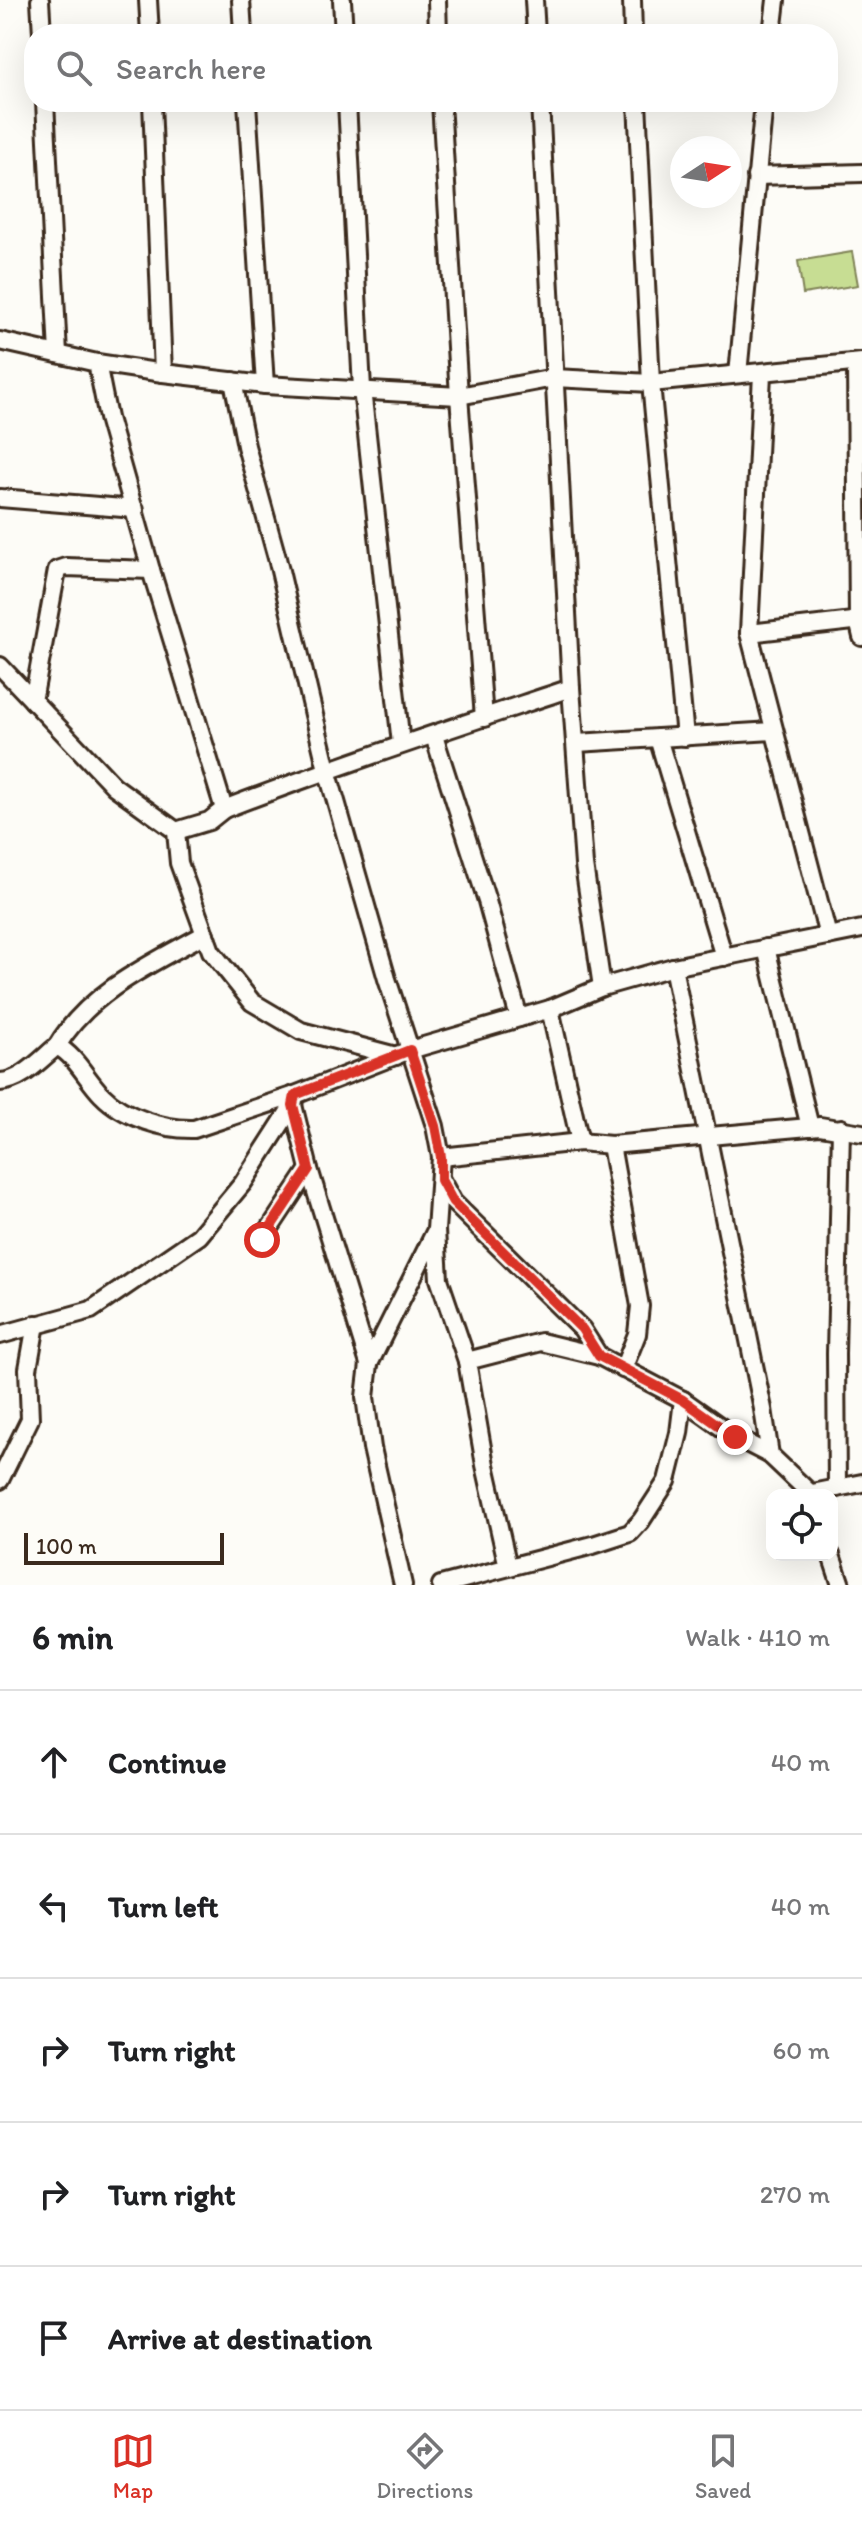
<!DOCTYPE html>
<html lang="en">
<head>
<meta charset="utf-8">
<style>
  :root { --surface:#fff; --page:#f2f2f2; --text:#202124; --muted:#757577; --line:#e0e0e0; --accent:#d93025 }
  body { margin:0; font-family:Itim,sans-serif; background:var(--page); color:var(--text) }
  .controls { position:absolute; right:24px; bottom:24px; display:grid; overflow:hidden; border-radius:16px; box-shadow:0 8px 32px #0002 }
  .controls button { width:72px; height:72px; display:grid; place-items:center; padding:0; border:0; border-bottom:2px solid var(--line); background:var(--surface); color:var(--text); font:40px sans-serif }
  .compass { position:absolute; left:670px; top:136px; width:72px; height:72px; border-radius:50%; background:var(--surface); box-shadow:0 8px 32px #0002; rotate:78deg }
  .scale { position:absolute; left:24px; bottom:20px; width:200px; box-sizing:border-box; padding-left:8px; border:4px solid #3b2a1e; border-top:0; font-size:22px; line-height:28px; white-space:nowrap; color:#3b2a1e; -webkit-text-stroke:6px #fdfcf7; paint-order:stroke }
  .stop { position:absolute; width:24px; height:24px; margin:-18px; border:6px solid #d93025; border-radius:50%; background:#fff }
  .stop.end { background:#d93025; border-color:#fff; box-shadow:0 2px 8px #0008 }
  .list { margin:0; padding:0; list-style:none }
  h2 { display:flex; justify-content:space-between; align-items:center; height:104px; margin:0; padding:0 32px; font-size:34px }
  h2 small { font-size:26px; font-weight:400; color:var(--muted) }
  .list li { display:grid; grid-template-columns:52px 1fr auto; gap:24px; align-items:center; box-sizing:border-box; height:144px; padding:0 32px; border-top:2px solid var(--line) }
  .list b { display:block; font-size:30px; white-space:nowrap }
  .list em { font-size:26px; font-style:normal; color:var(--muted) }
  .icon { flex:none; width:44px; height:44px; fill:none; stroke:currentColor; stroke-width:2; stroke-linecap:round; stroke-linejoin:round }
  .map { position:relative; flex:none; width:862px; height:1585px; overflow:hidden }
  .search { position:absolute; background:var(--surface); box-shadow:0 8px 32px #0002; left:24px; right:24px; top:24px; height:88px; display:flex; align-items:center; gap:20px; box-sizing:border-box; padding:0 28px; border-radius:32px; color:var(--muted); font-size:30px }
  .sheet { height:824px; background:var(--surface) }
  nav { display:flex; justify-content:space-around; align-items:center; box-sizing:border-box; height:112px; border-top:2px solid var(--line); background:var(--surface); font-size:22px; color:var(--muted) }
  nav a { display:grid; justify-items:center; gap:4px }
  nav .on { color:var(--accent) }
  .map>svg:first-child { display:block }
  .green { fill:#c7dd93; stroke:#818458; stroke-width:2 }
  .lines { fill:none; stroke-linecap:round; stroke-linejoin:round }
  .minor-casing { stroke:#3b2a1e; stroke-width:22 }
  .minor { stroke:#fdfcf7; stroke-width:16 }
  .route { stroke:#d93025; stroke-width:10 }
</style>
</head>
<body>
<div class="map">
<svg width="862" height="1585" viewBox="0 0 862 1585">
  <rect width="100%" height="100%" fill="#fdfcf7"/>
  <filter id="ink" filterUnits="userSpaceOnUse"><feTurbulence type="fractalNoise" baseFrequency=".0125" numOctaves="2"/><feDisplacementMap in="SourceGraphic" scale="16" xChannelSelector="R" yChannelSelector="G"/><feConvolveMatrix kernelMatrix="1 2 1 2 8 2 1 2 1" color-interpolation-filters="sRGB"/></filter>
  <g filter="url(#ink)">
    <path class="green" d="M 852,252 L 858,285 L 803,294 L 798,261 Z"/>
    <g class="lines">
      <defs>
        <g id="minor">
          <path d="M 40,0 L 42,34"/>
          <path d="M 148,0 L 150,34"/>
          <path d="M 241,0 L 243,34"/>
          <path d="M 342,0 L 344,34"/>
          <path d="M 437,0 L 438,34"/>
          <path d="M 534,0 L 536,34"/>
          <path d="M 632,0 L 633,34"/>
          <path d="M 772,34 L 776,0"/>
          <path d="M 45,102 L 58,354"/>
          <path d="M 152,102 L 163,373"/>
          <path d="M 247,102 L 265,385"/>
          <path d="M 347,102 L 362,389 L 401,744"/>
          <path d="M 441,102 L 459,396 L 484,718"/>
          <path d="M 540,102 L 571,688 L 584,865 L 602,987"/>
          <path d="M 637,102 L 651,383 L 685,737"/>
          <path d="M 756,176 L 862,173"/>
          <path d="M 0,341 L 97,363 L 163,373 L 265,385 L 459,396 L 554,378 L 651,383 L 862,362"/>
          <path d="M 97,363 L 108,418 L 151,570 L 224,809 L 209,821 L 176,831"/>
          <path d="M 856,363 L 858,620 L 862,637"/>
          <path d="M 738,374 L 764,102"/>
          <path d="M 762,374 L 749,633 L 828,936"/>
          <path d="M 233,381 L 246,446 L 277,558 L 327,770 L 387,979 L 435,1126 L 441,1157 L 436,1230 L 439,1279 L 467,1361"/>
          <path d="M 0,498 L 135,509"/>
          <path d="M 749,633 L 862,620"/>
          <path d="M 0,666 L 114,786 L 176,831 L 179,863 L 211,951 L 252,1002 L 301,1031 L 396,1056"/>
          <path d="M 33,701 L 57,570 L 66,567 L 151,570"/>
          <path d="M 434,736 L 487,901 L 519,1018"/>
          <path d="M 577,743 L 658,738"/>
          <path d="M 224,809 C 339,765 455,727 571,688"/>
          <path d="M 766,948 L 810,1127"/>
          <path d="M 724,957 L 658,738 L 773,731"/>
          <path d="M 673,967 L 763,1409 L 770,1455"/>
          <path d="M 550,1009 L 580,1142"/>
          <path d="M 57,1046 C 89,992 152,963 205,934"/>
          <path d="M 0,1082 C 22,1081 41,1059 57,1046 C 76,1056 87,1080 102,1095 C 123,1117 165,1130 194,1129 L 295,1095 L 410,1050 L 550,1009 L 602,987 L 673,967 L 862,929"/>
          <path d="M 293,1105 L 309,1169 L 369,1364"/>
          <path d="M 611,1145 L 640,1306 L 637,1334 L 623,1369"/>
          <path d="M 441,1157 L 580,1142 L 611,1145 L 820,1126 L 862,1133"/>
          <path d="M 441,1180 L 453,1202 L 582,1329 L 599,1356 L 683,1400 L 735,1437 L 770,1455 L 812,1495"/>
          <path d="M 262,1240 L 309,1169"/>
          <path d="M 0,1335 L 91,1310 L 199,1236 L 243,1183 L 293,1105 L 295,1095"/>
          <path d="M 0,1480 L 30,1419 L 28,1369 L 36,1324"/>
          <path d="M 837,1488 L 836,1354 L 841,1128"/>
          <path d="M 812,1493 L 862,1483"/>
          <path d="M 831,1555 L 841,1585"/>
          <path d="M 508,1567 L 485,1465 L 467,1361 L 541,1342 L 599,1356"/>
          <path d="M 403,1585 L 372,1448 L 365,1397 L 369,1364 L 435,1232"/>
          <path d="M 441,1585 L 593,1545 L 630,1533 L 641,1521 L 667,1481 L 679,1433 L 683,1400"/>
        </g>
      </defs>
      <use href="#minor" class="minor-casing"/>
      <use href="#minor" class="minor"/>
    </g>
  </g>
  <g class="lines" filter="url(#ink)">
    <path class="route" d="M 262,1240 L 309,1169 L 293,1105 L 295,1095 L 410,1050 L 435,1126 L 441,1157 L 441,1180 L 453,1202 L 582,1329 L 599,1356 L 683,1400 L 735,1437"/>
  </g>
</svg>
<div class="controls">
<button><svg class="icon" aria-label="locate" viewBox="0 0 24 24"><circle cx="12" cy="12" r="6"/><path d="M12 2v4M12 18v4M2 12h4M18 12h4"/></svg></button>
</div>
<svg class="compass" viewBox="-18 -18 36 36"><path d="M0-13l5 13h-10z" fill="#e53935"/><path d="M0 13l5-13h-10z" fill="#757577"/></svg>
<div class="scale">100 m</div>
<div class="stop" style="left:262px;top:1240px"></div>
<div class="stop end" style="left:735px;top:1437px"></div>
<div class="search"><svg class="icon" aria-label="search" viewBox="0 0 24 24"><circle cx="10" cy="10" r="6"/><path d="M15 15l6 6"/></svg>Search here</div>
</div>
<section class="sheet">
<h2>6 min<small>Walk · 410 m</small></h2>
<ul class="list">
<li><svg class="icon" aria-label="ahead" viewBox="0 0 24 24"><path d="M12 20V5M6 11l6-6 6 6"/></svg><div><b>Continue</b></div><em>40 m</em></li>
<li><svg class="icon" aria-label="left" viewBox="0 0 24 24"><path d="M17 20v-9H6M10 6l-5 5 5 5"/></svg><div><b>Turn left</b></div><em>40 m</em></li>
<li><svg class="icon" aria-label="right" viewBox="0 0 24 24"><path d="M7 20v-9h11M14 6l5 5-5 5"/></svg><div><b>Turn right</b></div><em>60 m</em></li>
<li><svg class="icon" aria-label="right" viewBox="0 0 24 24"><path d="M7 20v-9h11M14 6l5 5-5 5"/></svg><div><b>Turn right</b></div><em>270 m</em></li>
<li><svg class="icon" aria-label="arrive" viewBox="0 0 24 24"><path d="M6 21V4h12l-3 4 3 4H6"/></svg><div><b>Arrive at destination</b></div></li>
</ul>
</section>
<nav>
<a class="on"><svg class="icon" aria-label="map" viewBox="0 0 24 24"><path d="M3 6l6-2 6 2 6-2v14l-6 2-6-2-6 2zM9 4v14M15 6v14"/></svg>Map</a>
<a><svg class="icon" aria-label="directions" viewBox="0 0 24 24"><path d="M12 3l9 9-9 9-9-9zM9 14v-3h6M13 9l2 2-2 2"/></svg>Directions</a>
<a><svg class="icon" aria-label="saved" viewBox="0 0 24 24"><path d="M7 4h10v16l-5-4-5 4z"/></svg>Saved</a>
</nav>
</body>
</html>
